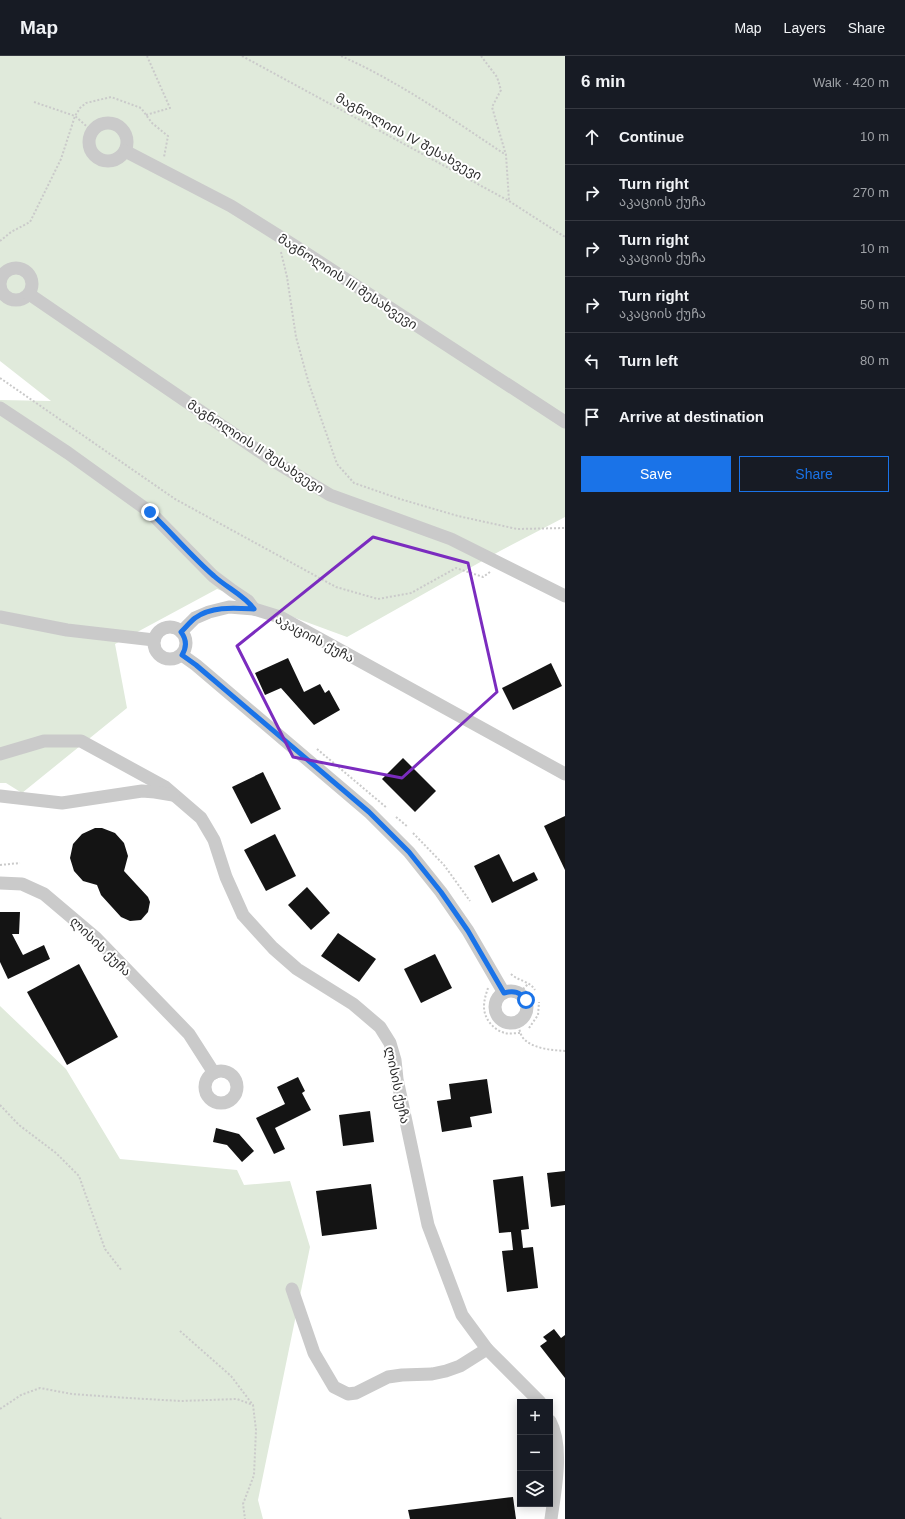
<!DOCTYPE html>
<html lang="en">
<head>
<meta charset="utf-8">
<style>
  :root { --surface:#171b24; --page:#242831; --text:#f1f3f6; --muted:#9ea1a6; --line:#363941; --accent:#1a73e8 }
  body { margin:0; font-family:Helvetica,"Noto Sans Georgian",sans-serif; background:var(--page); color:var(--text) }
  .controls { position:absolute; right:12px; bottom:12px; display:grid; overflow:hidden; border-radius:0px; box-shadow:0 2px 10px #0003 }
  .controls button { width:36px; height:36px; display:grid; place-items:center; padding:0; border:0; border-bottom:1px solid var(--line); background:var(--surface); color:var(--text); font:20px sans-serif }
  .stop { position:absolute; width:12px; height:12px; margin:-9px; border:3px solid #1a73e8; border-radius:50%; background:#fff }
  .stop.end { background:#1a73e8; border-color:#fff; box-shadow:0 1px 4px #0008 }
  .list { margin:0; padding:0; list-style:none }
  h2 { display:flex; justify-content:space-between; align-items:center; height:52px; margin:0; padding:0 16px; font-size:17px }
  h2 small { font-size:13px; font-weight:400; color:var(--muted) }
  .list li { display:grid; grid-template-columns:26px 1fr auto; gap:12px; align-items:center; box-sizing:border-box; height:56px; padding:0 16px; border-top:1px solid var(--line) }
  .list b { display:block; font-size:15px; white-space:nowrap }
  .list p { margin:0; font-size:13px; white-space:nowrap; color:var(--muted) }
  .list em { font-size:13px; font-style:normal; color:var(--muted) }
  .actions { display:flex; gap:8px; padding:12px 16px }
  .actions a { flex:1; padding:9px 0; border:1px solid var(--accent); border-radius:0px; text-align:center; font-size:14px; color:var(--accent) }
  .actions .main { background:var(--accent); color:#fff }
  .icon { flex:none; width:22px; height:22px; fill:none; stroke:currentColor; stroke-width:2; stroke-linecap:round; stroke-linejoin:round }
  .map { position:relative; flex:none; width:565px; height:1463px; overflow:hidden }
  header { display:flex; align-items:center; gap:24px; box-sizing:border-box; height:56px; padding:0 20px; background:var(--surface); border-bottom:1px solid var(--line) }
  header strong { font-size:19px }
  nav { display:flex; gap:22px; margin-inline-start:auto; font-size:14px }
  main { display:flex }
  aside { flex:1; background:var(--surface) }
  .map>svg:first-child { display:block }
  .green { fill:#e0eadb }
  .building { fill:#141414 }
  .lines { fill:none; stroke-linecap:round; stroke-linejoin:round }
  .path { stroke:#cacaca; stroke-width:2; stroke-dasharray:2 2; stroke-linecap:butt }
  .minor { stroke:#cacaca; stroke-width:13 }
  .route { stroke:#1a73e8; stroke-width:5 }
  .marked { fill:none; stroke:#7b2cbf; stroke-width:3; stroke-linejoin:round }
  .labels { text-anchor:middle; stroke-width:4; stroke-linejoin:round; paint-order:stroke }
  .street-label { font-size:13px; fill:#2d2d2d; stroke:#fff }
</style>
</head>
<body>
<header>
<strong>Map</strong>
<nav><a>Map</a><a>Layers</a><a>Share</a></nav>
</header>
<main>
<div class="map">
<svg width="565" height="1463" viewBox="0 0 565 1463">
  <rect width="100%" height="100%" fill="#fff"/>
  <g class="green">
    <path d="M 0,0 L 565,0 L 565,461 L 500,495 L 347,581 L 217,533 L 115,588 L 127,652 L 22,737 L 6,727 L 0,727 L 0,344 L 51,345 L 0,305 Z"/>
    <path d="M 0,950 L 66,1013 L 120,1103 L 237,1114 L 244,1129 L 290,1125 L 310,1191 L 258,1444 L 263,1463 L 0,1463 Z"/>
  </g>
  <g class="building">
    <path d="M 288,602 L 304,636 L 320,628 L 325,637 L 329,634 L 340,654 L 314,669 L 281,632 L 265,639 L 255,617 Z"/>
    <path d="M 551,607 L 562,630 L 513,654 L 502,632 Z"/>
    <path d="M 403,702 L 436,735 L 415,756 L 382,723 Z"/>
    <path d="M 263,716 L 281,753 L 251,768 L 232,731 Z"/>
    <path d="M 565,760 L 565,814 L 544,770 Z"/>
    <path d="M 95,772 L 102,772 L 115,777 L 124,787 L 128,800 L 124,815 L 148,841 L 150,846 L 148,856 L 141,864 L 130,865 L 121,861 L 101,839 L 97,829 L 83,825 L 74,815 L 70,802 L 73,788 L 82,778 Z"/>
    <path d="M 275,778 L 296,820 L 266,835 L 244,794 Z"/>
    <path d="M 499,798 L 513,826 L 534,816 L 538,824 L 492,847 L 474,810 Z"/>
    <path d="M 307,831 L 330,857 L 311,874 L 288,849 Z"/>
    <path d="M 0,856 L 20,856 L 19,878 L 12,878 L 23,899 L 44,889 L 50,903 L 8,923 L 0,906 Z"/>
    <path d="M 338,877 L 376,903 L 359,926 L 321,900 Z"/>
    <path d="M 435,898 L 452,932 L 421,947 L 404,913 Z"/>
    <path d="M 79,908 L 118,981 L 67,1009 L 27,936 Z"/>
    <path d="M 298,1021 L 305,1035 L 302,1037 L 311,1054 L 275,1072 L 285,1093 L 274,1098 L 256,1062 L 285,1048 L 277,1031 Z"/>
    <path d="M 487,1023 L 492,1057 L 470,1061 L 472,1071 L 442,1076 L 437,1045 L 451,1043 L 449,1028 Z"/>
    <path d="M 370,1055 L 374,1086 L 343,1090 L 339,1059 Z"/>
    <path d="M 216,1072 L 239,1078 L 254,1095 L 242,1106 L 227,1089 L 213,1086 Z"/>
    <path d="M 565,1115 L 565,1149 L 551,1151 L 547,1117 Z"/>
    <path d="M 523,1120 L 529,1173 L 521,1174 L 523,1192 L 533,1191 L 538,1232 L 507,1236 L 502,1195 L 513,1194 L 511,1176 L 499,1177 L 493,1124 Z"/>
    <path d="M 371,1128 L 377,1173 L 322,1180 L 316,1135 Z"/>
    <path d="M 554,1273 L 561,1282 L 565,1279 L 565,1322 L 540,1290 L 547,1285 L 543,1281 Z"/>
    <path d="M 513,1441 L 516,1463 L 410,1463 L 408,1454 Z"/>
  </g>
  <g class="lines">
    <g class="path">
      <path d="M 242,0 L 509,145 L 565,181"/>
      <path d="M 341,0 C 400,26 453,64 506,99"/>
      <path d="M 481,0 L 497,21 L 501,34 L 492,51 L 506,99 L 509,144"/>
      <path d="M 34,46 L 75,60 L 92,75"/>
      <path d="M 146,59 L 170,52 L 147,0"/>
      <path d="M 0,185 L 11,176 L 30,166 L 61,103 L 75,60 L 80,52 L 86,47 L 111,41 L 141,52 L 152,67 L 168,80 L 164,101"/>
      <path d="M 281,196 L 287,221 L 296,281 L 309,328 L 337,408 L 354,427 L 400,443 L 458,460 L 517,473 L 565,472"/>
      <path d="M 0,223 L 1,224"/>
      <path d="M 0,322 L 175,443 L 336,531 L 378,543 L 411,537 L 456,512 L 483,521 L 490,516"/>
      <path d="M 317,693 L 387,752"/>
      <path d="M 396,761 L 408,771"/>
      <path d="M 413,777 L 444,809 L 470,845"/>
      <path d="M 0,809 L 20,807"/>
      <path d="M 511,918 C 518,925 530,925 535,934"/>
      <path d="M 488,932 C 486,938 484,944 484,951 C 484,962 493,974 505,977 C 509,978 516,977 521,977"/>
      <path d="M 523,933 L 528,928"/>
      <path d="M 518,966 C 519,972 520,980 525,984 C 535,993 552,994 565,995"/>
      <path d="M 529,972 L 538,959 L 539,946"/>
      <path d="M 0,1049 L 19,1069 L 56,1097 L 79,1120 L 105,1193 L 122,1215"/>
      <path d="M 180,1275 L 231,1320 L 253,1349 L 256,1374 L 254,1419 L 243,1448 L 245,1463"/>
      <path d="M 0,1353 L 21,1339 L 40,1332 L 72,1338 L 128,1342 L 181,1345 L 237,1343 L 253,1349"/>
      <path d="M 0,1462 L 1,1463"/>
    </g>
    <g class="minor">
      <circle cx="108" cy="86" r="19"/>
      <path d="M 125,95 L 231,150 L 298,192 L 565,366"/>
      <circle cx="16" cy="228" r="16"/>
      <path d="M 29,238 L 272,404 L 330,439 L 451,483 L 565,540"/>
      <path d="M 0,352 L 68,397 L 150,456 L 213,520 L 233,535 L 248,545 L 254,553"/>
      <path d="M 0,561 L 67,574 L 154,584"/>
      <circle cx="170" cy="587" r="16"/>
      <path d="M 181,576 L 195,562 L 209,556 L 229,551 L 254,553 L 280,561 L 565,718"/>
      <path d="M 182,599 L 196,609 L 369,756 L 409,796 L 441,836 L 468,875 L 504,937"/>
      <path d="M 0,698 L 44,685 L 81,685 L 165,731 L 201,762 L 214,784 L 226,821 L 243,859 L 273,892 L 297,913 L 353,948 L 380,971 L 390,987 L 395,1004 L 397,1023 L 428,1169 L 462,1259 L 487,1293 L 540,1346"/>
      <path d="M 0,740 L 62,747 L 142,735 L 155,736 L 173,739"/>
      <path d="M 0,827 L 22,828 L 44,838 L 96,882 L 189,978 L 214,1017"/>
      <circle cx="511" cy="951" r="16"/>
      <circle cx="221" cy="1031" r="16"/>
      <path d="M 292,1233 L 314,1297 L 334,1331 L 348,1338 L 356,1337 L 388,1321 L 402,1319 L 432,1318 L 446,1315 L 460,1310 L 487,1293"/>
      <path d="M 550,1365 C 564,1391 555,1434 551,1463"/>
    </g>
  </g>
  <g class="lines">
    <path class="route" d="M 150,456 C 172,477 191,500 214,520 C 227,532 244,539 254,553 C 234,552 212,550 195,562 C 190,566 186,571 181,576 C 187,584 187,591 182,599 L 196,609 L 369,756 L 409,796 L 441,836 L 468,875 L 504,937 C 514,934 520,936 526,944"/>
  </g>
  <path class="marked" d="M 373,481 L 468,507 L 497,636 L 402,722 L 293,701 L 237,590 Z"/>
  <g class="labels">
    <g class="street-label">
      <text transform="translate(409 80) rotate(29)" y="5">მაგნოლიის IV შესახვევი</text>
      <text transform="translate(348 225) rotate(33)" y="5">მაგნოლიის III შესახვევი</text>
      <text transform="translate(256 390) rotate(33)" y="5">მაგნოლიის II შესახვევი</text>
      <text transform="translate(315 582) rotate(28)" y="5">აკაციის ქუჩა</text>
      <text transform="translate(101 890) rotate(44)" y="5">ლისის ქუჩა</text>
      <text transform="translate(398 1029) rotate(78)" y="5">ლისის ქუჩა</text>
    </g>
  </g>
</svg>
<div class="controls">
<button>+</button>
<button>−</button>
<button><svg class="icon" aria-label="layers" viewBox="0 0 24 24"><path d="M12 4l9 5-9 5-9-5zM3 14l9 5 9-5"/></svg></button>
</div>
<div class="stop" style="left:526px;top:944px"></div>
<div class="stop end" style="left:150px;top:456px"></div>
</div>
<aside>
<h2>6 min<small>Walk · 420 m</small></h2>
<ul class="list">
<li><svg class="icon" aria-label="ahead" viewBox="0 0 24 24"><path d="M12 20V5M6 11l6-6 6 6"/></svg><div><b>Continue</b></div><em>10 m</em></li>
<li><svg class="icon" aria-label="right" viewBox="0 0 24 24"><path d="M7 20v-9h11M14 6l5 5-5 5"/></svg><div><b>Turn right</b><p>აკაციის ქუჩა</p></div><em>270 m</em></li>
<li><svg class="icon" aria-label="right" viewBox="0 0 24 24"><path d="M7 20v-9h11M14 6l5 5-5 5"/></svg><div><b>Turn right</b><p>აკაციის ქუჩა</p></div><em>10 m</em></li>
<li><svg class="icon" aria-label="right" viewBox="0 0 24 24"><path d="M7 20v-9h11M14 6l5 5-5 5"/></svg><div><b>Turn right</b><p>აკაციის ქუჩა</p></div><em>50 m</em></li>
<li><svg class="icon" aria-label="left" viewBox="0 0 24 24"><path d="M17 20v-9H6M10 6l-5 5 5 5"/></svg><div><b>Turn left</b></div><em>80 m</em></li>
<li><svg class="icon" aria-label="arrive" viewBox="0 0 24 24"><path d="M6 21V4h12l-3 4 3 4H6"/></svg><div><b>Arrive at destination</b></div></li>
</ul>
<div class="actions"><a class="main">Save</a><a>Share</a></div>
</aside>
</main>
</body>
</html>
